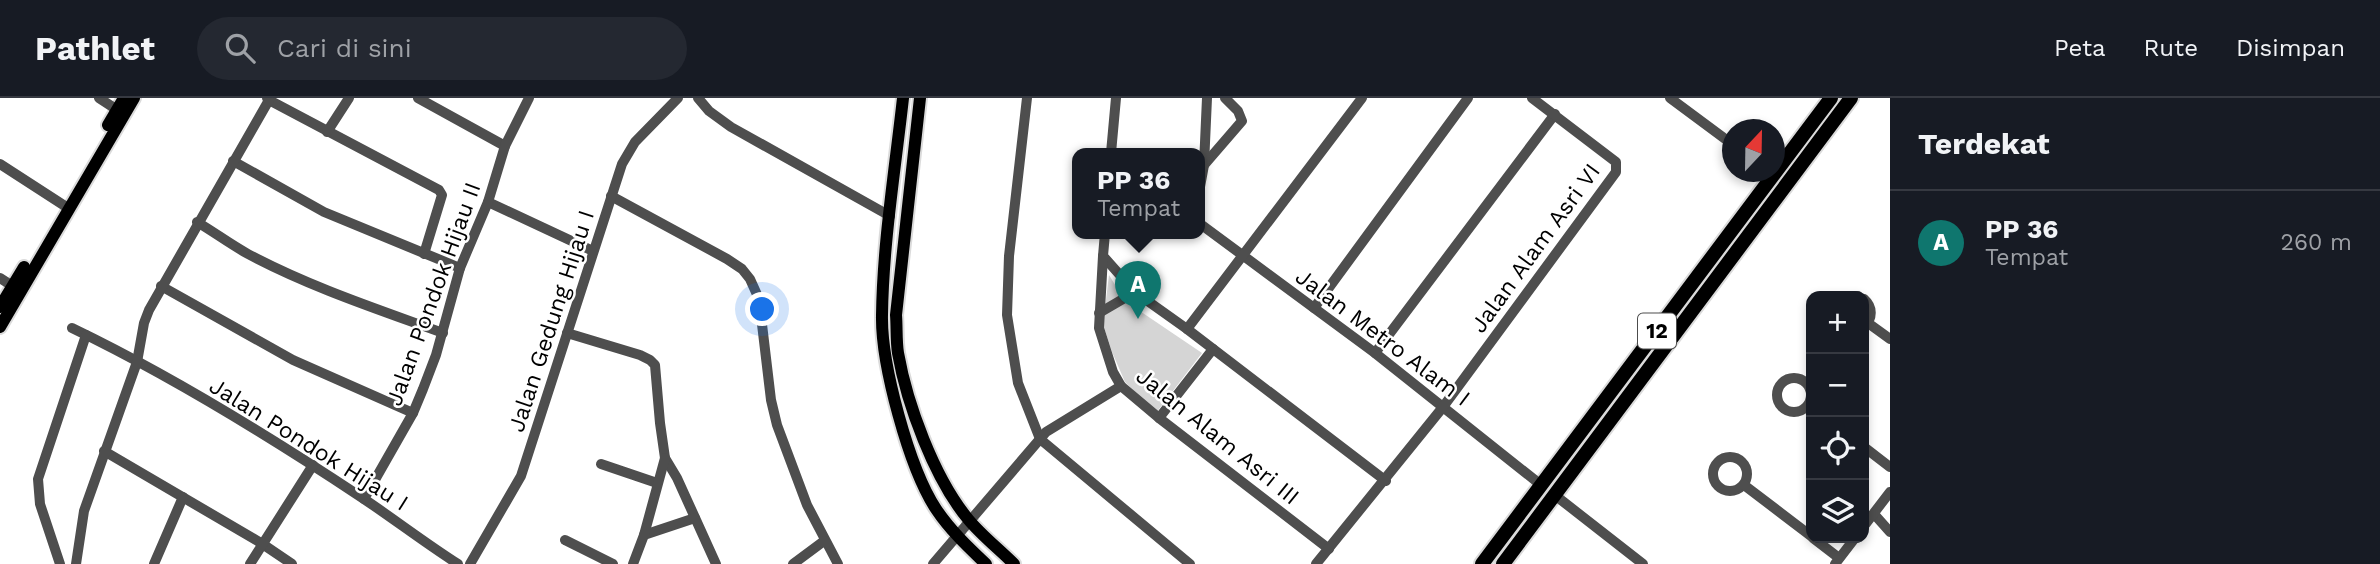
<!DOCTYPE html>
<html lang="id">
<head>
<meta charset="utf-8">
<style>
  :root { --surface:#171b24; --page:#242831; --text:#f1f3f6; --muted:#9ea1a6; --line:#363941; --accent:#0f766e }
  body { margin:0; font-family:"Work Sans",sans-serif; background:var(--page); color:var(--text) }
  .controls { position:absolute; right:21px; bottom:21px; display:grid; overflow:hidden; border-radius:14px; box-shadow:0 4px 10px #0003 }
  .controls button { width:63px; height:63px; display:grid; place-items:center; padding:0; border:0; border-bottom:2px solid var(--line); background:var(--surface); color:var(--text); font:35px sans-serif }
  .compass { position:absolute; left:1722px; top:21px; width:63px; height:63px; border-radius:50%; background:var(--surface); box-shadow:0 4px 10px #0003; rotate:22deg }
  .you { position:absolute; left:763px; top:212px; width:24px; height:24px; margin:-18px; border:5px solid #fff; border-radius:50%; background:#1a73e8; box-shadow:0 0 0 10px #1a73e833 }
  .badge { display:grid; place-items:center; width:46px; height:46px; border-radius:50%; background:var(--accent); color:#fff; font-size:23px; font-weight:700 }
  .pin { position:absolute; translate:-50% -58px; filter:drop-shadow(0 2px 4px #0008) }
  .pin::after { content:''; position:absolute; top:37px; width:24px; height:21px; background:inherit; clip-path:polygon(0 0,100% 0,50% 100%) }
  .popup { position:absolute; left:1072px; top:50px; width:133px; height:91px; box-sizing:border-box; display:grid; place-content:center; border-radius:14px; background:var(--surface); filter:drop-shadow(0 2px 5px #0005); font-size:23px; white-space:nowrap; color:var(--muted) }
  .popup b { font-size:26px; color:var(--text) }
  .popup::after { content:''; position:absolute; left:50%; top:100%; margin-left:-14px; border:14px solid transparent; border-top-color:var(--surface) }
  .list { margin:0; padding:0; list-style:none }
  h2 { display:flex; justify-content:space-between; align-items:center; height:91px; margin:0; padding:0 28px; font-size:30px }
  h2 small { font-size:23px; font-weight:400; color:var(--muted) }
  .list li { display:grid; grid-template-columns:46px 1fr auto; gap:21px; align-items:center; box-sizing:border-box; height:105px; padding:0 28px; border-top:2px solid var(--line) }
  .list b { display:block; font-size:26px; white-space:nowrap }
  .list p { margin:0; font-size:23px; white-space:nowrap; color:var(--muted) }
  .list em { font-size:23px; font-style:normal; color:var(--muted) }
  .icon { flex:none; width:38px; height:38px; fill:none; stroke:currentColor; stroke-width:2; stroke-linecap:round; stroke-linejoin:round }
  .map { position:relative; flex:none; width:1890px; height:466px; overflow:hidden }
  header { display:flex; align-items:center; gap:42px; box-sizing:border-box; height:98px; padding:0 35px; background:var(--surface); border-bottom:2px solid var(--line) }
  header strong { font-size:33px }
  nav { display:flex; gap:38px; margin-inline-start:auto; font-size:24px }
  .search { width:490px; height:63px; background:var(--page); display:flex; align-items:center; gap:18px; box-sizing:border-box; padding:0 24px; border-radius:38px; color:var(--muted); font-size:26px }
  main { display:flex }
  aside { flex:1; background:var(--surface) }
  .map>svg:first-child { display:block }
  .green { fill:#d5d5d5 }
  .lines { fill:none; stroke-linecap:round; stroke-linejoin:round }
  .major-casing { stroke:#dbdbdb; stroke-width:16 }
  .highway-casing { stroke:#dbdbdb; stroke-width:18 }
  .minor { stroke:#4e4e4e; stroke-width:10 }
  .major { stroke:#000; stroke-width:12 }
  .highway { stroke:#000; stroke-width:14 }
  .labels { text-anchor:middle; stroke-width:5; stroke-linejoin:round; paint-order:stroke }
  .shield { fill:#fff; stroke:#4c4c4c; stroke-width:2 }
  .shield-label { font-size:21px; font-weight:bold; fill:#000 }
  .street-label { font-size:23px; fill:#000; stroke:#fff }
</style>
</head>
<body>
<header>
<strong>Pathlet</strong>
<div class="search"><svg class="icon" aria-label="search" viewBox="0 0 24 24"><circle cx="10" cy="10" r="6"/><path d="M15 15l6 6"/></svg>Cari di sini</div>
<nav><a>Peta</a><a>Rute</a><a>Disimpan</a></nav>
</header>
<main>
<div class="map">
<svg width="1890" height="466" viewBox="0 0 1890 466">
  <rect width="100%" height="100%" fill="#fff"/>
  <path class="green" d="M 1109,177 L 1125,203 L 1202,255 L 1156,315 L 1125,284 L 1112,254 L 1103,226 Z"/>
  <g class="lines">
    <defs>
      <g id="major">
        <path d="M 903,0 C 895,72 883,145 882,217 C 881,266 909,370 936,411 C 950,432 968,449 986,466"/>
        <path d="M 920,0 L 896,217 C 897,229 896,242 898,255 C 907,306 934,380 968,421 C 981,437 999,451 1014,466"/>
        <path d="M 108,27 L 124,0"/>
        <path d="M 0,209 L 24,169"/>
        <path d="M 0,229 L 134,0"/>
      </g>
      <g id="highway">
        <path d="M 1482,466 L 1831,0"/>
        <path d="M 1503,466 L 1851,0"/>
      </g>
    </defs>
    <use href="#major" class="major-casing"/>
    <use href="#highway" class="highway-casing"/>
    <g class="minor">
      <path d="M 99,0 L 122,15"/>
      <path d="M 418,0 L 505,48"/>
      <path d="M 698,0 L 709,13 L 731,29 L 890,118"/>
      <path d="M 1027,0 L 1009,158 L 1007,217 L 1018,285 L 1040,341 L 1190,466"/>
      <path d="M 1670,0 L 1732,46"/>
      <path d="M 269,2 L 439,92 L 442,97 L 424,156"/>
      <path d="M 327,34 L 349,0"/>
      <path d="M 1111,55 L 1116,0"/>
      <path d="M 233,63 L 324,114 L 460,170"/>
      <path d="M 0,66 L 68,110"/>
      <path d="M 1204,67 L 1242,23 L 1238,13 L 1225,0"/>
      <path d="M 1199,94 L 1204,67 L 1207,0"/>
      <path d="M 611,98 L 727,161 L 742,171 L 750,181 L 759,201 L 771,302 L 777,327 L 807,407 L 838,466"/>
      <path d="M 488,104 L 593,153"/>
      <path d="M 197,124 C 214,134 230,146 248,156 C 310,189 377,211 443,235"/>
      <path d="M 1199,125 L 1375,255 L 1541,387"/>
      <path d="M 1105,135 L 1103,158 L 1135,194 L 1187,231 L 1386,383"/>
      <path d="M 1103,158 L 1099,230 L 1113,274 L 1121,288 L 1159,320 L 1329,451"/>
      <path d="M 0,180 L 17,191"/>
      <path d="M 161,188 L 293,262 L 413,315"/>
      <path d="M 1850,198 L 1858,198"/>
      <path d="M 1864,201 C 1873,209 1873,220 1864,229"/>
      <path d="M 1314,210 L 1468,0"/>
      <path d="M 1099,215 L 1135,194"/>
      <path d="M 1868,225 L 1890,241"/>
      <path d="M 72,230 C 172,278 269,338 361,399 C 394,421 425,445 458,466"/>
      <path d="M 1187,231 L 1362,0"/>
      <path d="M 567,235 L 640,257 L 650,262 L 655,267 L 660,325 L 665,360 L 677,380 L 716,466"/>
      <path d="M 1375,255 L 1555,16"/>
      <circle cx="1794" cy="297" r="17"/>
      <path d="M 1159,320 L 1213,251"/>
      <path d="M 1864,349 L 1890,369"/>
      <path d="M 104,353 L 261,445 L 292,466"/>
      <circle cx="1730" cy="376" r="17"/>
      <path d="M 601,366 L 657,385"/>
      <path d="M 1744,387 L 1811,438"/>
      <path d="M 1556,398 L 1643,466"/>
      <path d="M 364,401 L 413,315 L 423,291 L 436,257 L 460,170 L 488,104 L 505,48 L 529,0"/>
      <path d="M 1874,416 L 1890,434"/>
      <path d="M 1864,428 L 1890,394"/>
      <path d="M 644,437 L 695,420"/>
      <path d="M 1813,440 L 1839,460"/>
      <path d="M 565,442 L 613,466"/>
      <path d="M 60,466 L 40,406 L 38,381 L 86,237"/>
      <path d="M 76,466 L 84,413 L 137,264 L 144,225 L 149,212 L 269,2 L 267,0"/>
      <path d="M 154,466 L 183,399"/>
      <path d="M 250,466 L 313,367"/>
      <path d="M 470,466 L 521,378 L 622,66 L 635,44 L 678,0"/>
      <path d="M 633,466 L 644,437 L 665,360"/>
      <path d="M 793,466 L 824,443"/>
      <path d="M 933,466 L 1046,334 L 1121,288"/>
      <path d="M 1316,466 L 1443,309 L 1616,74 L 1616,64 L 1532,0"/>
      <path d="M 1835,466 L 1855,440"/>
    </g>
    <use href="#major" class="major"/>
    <use href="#highway" class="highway"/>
  </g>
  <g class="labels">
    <rect class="shield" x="1638" y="215.5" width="38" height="35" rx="5"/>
    <g class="shield-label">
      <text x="1657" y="240">12</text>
    </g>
    <g class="street-label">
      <text transform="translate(1535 150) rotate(-54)" y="8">Jalan Alam Asri VI</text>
      <text transform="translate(433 196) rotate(-70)" y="8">Jalan Pondok Hijau II</text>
      <text transform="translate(551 223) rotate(-72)" y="8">Jalan Gedung Hijau I</text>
      <text transform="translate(1383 239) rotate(37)" y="8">Jalan Metro Alam I</text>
      <text transform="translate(1218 338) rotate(39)" y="8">Jalan Alam Asri III</text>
      <text transform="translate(309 346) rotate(32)" y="8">Jalan Pondok Hijau I</text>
    </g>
  </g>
</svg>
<div class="controls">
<button>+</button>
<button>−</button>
<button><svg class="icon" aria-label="locate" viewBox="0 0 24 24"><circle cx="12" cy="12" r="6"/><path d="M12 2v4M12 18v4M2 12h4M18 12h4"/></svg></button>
<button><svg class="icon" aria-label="layers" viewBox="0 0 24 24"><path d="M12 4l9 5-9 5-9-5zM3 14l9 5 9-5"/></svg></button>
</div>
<svg class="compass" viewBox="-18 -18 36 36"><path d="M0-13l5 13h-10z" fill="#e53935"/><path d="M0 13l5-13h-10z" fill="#9ea1a6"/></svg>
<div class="you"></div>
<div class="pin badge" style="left:1138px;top:221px">A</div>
<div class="popup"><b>PP 36</b>Tempat</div>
</div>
<aside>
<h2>Terdekat<small></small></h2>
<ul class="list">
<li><span class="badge">A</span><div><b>PP 36</b><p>Tempat</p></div><em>260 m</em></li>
</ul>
</aside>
</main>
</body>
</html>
